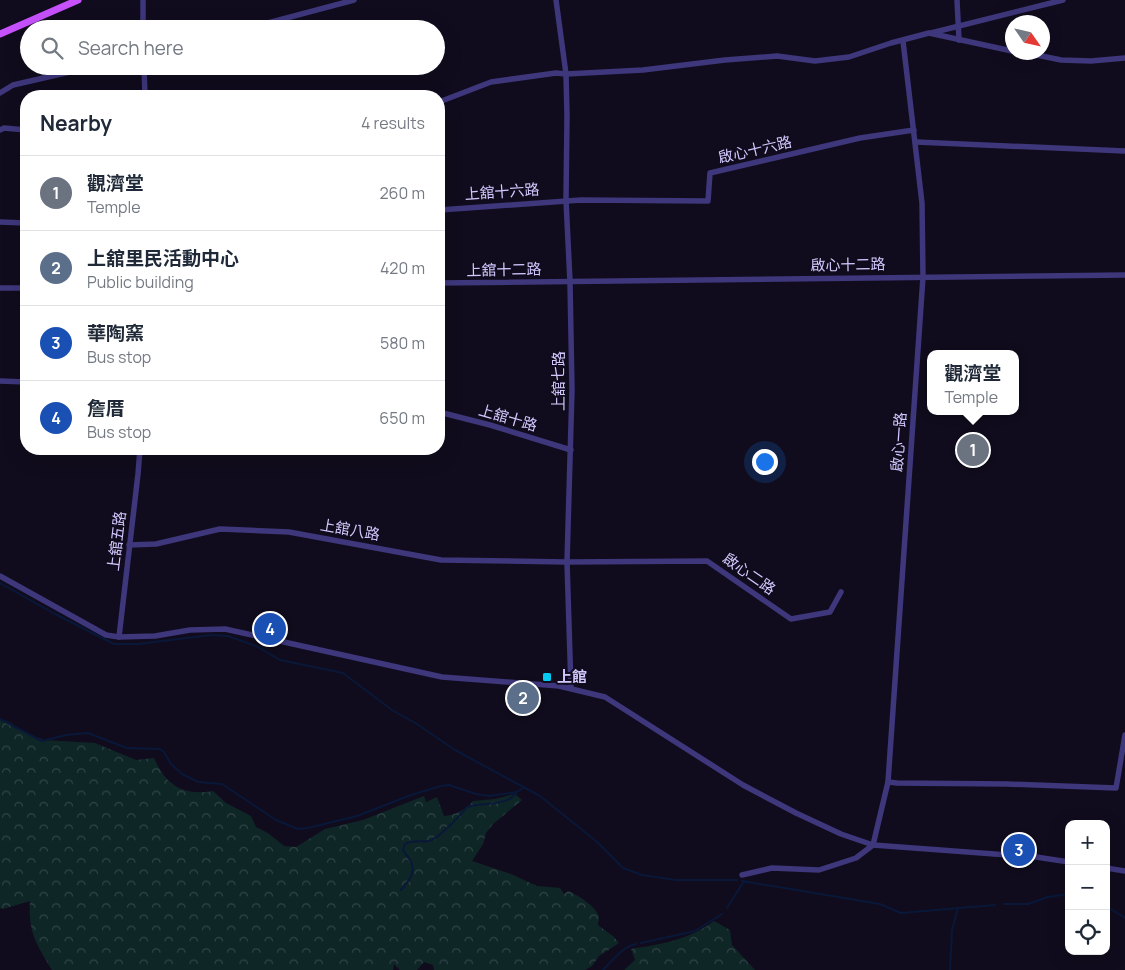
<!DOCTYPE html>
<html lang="en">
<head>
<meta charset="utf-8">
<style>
  :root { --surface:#fff; --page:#f6f6f7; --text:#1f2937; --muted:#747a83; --line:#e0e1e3; --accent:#1a73e8 }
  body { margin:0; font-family:Manrope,"Noto Sans TC",sans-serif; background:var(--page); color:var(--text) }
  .controls { position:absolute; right:15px; bottom:15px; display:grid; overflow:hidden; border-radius:10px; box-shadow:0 5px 20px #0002 }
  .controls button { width:45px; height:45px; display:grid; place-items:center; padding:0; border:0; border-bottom:1px solid var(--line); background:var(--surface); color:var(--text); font:25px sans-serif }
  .compass { position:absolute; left:1005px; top:15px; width:45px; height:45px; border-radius:50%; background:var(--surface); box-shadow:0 5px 20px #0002; rotate:124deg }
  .you { position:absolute; left:764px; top:461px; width:18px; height:18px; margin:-12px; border:4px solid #fff; border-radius:50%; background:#1a73e8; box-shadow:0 0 0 8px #1a73e833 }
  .badge { display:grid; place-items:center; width:32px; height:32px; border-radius:50%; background:var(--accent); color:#fff; font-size:16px; font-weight:700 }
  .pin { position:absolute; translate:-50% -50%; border:2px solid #fff; box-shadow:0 1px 5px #0006 }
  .popup { position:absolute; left:927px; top:350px; width:92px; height:65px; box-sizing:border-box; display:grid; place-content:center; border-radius:10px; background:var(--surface); filter:drop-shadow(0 1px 4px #0005); font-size:16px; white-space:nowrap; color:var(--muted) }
  .popup b { font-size:19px; color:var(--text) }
  .popup::after { content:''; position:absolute; left:50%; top:100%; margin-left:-10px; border:10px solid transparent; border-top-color:var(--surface) }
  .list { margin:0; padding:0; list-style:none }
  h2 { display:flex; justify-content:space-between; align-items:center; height:65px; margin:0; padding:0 20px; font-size:21px }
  h2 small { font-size:16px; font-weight:400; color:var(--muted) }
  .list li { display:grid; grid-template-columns:32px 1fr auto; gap:15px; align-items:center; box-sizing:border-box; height:75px; padding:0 20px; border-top:1px solid var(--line) }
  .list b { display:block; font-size:19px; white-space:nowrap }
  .list p { margin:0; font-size:16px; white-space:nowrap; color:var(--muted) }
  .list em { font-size:16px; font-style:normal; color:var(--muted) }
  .icon { flex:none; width:28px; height:28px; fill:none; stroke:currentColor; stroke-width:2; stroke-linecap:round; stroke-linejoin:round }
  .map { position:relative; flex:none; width:1125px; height:970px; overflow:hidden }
  .search { position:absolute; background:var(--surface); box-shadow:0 5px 20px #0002; left:20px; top:20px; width:425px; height:55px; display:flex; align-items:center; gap:12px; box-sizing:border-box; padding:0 18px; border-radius:28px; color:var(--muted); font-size:19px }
  .panel { position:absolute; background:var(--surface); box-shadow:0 5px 20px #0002; left:20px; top:90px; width:425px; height:365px; border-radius:20px }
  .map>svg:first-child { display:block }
  .forest { fill:url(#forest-crowns) }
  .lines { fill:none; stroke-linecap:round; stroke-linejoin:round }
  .stream { stroke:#091839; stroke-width:2 }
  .minor { stroke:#3e377c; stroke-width:5.5 }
  .major { stroke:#c751fd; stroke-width:7 }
  .poi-dot { fill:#03caf0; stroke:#100c1d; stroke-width:2 }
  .labels { text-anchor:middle; stroke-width:4; stroke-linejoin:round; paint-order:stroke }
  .street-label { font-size:15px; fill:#d2c8fe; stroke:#100c1d }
  .poi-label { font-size:15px; font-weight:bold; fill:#d2c8fe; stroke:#100c1d; text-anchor:start }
</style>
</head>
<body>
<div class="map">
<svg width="1125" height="970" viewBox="0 0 1125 970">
  <defs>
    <pattern id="forest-crowns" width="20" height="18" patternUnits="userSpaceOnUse" patternTransform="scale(1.25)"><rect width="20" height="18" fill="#0f2627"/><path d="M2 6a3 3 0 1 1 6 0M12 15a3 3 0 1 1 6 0" fill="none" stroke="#314447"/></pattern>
  </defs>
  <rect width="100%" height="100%" fill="#100c1d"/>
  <g class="forest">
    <path d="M 0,718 L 13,724 L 21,731 L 44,740 L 95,743 L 136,760 L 154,758 C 166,785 182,796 213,791 L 226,803 L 251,816 L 256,827 L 268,833 L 284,846 L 296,847 L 325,829 L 363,820 L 424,796 L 426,802 L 437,797 L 444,816 C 455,815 466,810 473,801 L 495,799 L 515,794 L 522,800 L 493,824 L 486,833 L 483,844 L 472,861 L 511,874 L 537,886 L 560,888 L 564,894 L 568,891 C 578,895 596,906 599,917 C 599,920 598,923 598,925 L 614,937 L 619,943 L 599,956 L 592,966 L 585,970 L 434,970 L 433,965 L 424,962 L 417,970 L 400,970 L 394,964 L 393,970 L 52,970 C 36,944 28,932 30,901 L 3,909 L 0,908 Z"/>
    <path d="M 714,921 L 730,930 L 732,945 L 755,970 L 624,970 L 635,960 L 631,949 C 662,944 688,940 714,921 Z"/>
  </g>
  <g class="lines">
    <g class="stream">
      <path d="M 0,583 L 55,614 L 114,644 L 138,644 L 211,635 L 228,636 L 256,646 L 280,660 L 343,673 L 392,710 L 417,724 L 455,750 L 540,796 L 596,841 L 623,868 L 642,875 L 676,880 L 737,880"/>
      <path d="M 0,719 L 42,741 L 66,735 L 88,733 L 127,748 L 160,749 L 164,752 L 171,764 L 182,774 L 198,782 L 222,784 L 276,820 L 298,829 L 308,828 L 357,816 L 411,795 L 441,786 L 449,785 L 476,794 L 489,796 L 517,792 L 523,788"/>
      <path d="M 742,881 L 880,904 L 901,913 L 995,905"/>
      <path d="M 401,890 C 409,881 417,872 410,860 C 408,856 405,854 403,850 L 405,844 C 412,840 420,842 429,841 C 438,839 461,815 467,807 C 481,802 508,807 517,792"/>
      <path d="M 1004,904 L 1028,904 L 1048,897 L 1069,894"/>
      <path d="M 1106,906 L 1125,918"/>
      <path d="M 727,908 L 744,881"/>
      <path d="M 641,943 L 695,931 L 722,914"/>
      <path d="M 603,970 C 613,960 622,947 636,944"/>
      <path d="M 950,970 L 952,930 L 958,908"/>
    </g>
    <g class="minor">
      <path d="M 143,0 L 143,29"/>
      <path d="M 556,0 L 566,74 L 567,116 L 566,200 L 570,282 L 572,390 L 567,562 L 571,688"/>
      <path d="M 957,0 L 959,40"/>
      <path d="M 245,29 L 354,0"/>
      <path d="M 931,33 L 1063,0"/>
      <path d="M 1022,52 L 1061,60 L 1091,61 L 1125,58"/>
      <path d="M 144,66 L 145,96"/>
      <path d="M 0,93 L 13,85 L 96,66"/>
      <path d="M 439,102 L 491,82 L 556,73 L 566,74 L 643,70 L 725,60 L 777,56 L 815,61 L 849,57 L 891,43 L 929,33 L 1012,51"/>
      <path d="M 0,130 L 4,128 L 26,130"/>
      <path d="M 916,142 L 1125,151"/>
      <path d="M 439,210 L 581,200 L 708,201 L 710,173 L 860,138 L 914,130"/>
      <path d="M 0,222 L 26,223"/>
      <path d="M 439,283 L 1125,275"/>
      <path d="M 0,288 L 26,288"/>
      <path d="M 0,381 L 26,382"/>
      <path d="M 439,412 L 490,425 L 571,450"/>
      <path d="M 129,545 L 156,544 L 220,529 L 289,532 L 441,560 L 567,562 L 707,561 L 791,619 L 830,612 L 841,592"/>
      <path d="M 0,576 L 106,635 L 119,637 L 155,636 L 190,630 L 225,629 L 442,677 L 559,686 L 605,697 L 743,785 L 796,813 L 841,834 L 873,845 L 1036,857 L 1069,862"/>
      <path d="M 119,637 L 138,474 L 140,449"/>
      <path d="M 888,782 L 897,783 L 1007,784 L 1116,788 L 1125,735"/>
      <path d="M 1106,868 L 1125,871"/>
      <path d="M 742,875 L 772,868 L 819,870 L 856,858 L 873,845 L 888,782 L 923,277 L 922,203 L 903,41"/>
    </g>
    <path class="major" d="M 0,34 L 78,0"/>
  </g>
  <rect class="poi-dot" x="542" y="672" width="10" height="10" rx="2.5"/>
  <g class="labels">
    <g class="street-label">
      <text transform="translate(755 150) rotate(-13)" y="5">啟心十六路</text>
      <text transform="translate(502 192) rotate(-4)" y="5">上舘十六路</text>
      <text transform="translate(848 265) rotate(-1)" y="5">啟心十二路</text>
      <text transform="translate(504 270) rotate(-1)" y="5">上舘十二路</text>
      <text transform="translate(559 381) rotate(-90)" y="5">上舘七路</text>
      <text transform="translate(508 418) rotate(16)" y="5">上舘十路</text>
      <text transform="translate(899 442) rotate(-86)" y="5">啟心一路</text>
      <text transform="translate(350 530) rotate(10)" y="5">上舘八路</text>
      <text transform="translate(117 541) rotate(-83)" y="5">上舘五路</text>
      <text transform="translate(749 574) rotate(35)" y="5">啟心二路</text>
    </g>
    <g class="poi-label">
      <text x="557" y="682">上館</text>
    </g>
  </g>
</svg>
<div class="controls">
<button>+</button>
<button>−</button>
<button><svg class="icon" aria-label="locate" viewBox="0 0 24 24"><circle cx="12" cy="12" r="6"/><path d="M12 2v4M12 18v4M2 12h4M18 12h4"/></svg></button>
</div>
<svg class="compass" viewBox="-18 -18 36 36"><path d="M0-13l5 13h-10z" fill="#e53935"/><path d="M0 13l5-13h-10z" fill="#747a83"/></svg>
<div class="you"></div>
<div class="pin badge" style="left:973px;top:450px;background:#6b7280">1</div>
<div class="popup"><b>觀濟堂</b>Temple</div>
<div class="pin badge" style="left:523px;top:698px;background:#5c6f8a">2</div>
<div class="pin badge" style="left:1019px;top:850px;background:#1a4fb4">3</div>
<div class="pin badge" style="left:270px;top:629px;background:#1a4fb4">4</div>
<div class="search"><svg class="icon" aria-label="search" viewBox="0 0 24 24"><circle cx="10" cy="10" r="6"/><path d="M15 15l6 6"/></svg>Search here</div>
<section class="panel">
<h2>Nearby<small>4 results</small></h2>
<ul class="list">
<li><span class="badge" style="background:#6b7280">1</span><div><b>觀濟堂</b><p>Temple</p></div><em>260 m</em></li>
<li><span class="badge" style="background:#5c6f8a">2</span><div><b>上舘里民活動中心</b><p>Public building</p></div><em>420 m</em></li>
<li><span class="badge" style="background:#1a4fb4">3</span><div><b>華陶窯</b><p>Bus stop</p></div><em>580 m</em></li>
<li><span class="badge" style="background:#1a4fb4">4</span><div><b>詹厝</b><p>Bus stop</p></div><em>650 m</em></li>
</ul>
</section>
</div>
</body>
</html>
